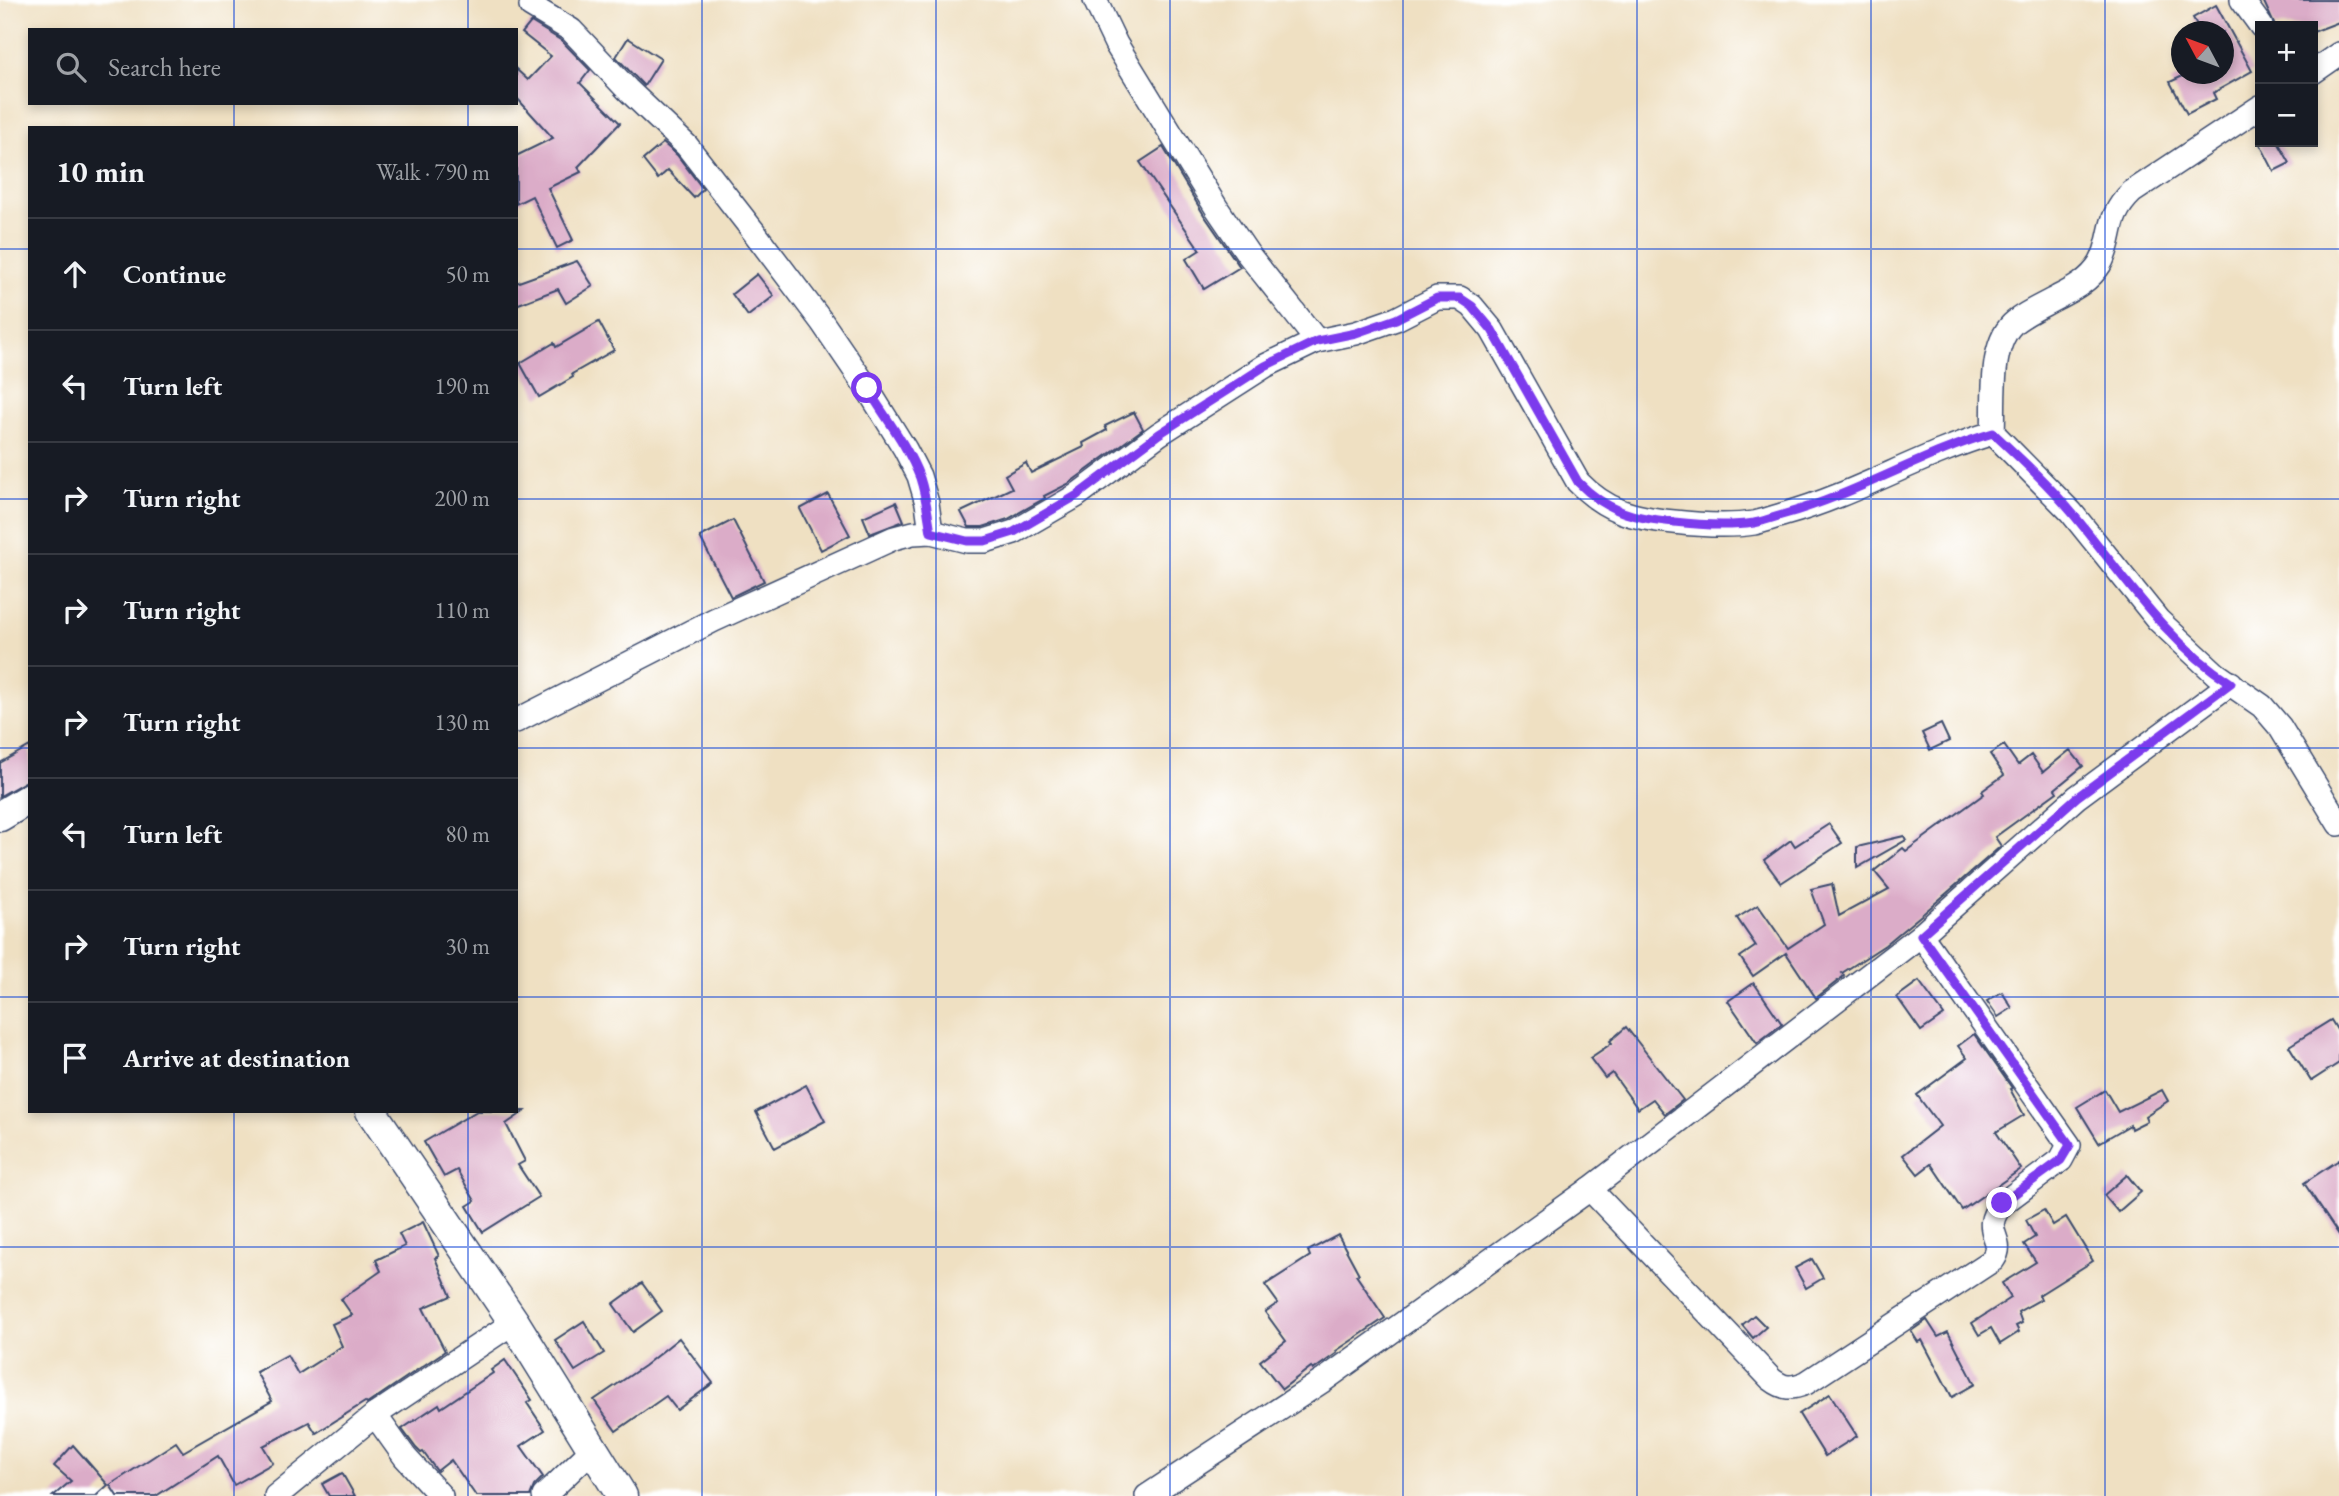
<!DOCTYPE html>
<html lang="en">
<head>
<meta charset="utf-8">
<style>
  :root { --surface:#171b24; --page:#20242c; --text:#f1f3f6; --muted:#9ea1a6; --line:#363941 }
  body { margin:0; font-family:"EB Garamond",serif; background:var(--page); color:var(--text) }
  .controls { position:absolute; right:21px; top:21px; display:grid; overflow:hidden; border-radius:0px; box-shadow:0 4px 10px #0003 }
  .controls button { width:63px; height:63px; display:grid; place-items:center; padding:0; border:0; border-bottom:2px solid var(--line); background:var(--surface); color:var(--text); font:35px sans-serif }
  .compass { position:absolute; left:2171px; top:21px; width:63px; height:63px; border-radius:50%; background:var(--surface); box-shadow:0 4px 10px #0003; rotate:311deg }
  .stop { position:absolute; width:21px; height:21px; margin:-16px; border:5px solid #7c3aed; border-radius:50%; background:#fff }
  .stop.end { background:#7c3aed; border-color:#fff; box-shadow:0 2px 7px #0008 }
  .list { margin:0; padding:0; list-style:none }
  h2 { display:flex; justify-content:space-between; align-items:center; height:91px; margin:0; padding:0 28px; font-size:30px }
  h2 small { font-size:23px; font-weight:400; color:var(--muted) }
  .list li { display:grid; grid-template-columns:46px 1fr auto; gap:21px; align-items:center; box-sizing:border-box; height:112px; padding:0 28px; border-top:2px solid var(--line) }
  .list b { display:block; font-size:26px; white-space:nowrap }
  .list em { font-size:23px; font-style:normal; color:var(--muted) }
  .icon { flex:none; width:38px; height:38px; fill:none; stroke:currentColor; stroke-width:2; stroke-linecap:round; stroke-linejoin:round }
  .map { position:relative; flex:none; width:2339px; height:1496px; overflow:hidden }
  .search { position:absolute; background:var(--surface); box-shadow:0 4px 10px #0003; left:28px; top:28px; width:490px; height:77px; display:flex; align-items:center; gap:18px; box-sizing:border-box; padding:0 24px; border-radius:0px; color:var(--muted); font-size:26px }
  .panel { position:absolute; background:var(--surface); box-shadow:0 4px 10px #0003; left:28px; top:126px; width:490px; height:987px; border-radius:0px }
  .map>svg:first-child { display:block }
  .building { fill:#dbacc8 }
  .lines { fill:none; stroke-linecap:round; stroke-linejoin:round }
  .minor-casing { stroke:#3b4a6d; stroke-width:26 }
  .tertiary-casing { stroke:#3b4a6d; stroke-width:33 }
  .minor { stroke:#fff; stroke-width:23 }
  .tertiary { stroke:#fff; stroke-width:30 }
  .route { stroke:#7c3aed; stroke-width:9 }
  .grid { fill:none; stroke:#1d4ed8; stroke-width:2; stroke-opacity:0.55 }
</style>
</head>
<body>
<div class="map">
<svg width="2339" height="1496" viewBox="0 0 2339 1496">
  <rect width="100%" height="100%" fill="#fff"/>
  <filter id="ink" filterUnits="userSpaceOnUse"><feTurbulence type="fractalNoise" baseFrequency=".0143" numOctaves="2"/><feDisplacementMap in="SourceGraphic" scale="14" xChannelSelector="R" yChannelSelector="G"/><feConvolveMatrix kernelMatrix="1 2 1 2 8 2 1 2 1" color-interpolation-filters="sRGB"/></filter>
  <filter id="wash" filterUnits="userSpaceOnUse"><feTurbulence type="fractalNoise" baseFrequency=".00686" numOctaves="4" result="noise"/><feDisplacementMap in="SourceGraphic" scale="28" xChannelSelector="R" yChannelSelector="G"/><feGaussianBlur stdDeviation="1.57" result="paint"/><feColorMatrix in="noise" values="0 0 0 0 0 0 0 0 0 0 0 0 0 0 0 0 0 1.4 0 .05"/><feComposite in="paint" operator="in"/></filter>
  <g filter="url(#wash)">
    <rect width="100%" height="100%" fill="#efe0c2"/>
    <g id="blocks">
      <g class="building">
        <path d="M 2263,0 L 2339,0 L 2339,22 L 2313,32 L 2313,26 L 2275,26 Z"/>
        <path d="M 2216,5 L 2252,71 L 2213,93 L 2216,99 L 2187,114 L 2170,82 L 2187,74 L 2223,74 L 2223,32 L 2201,32 L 2193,18 Z"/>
        <path d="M 531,22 L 562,41 L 590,70 L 580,83 L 620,123 L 578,167 L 581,172 L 548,188 L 573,240 L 557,248 L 532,196 L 516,204 L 516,156 L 553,138 L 516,97 L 516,69 L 528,80 L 551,56 L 522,33 Z"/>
        <path d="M 628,38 L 661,59 L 644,86 L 616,57 Z"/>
        <path d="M 2259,142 L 2278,142 L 2290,163 L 2274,171 Z"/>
        <path d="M 663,143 L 677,155 L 703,189 L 694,198 L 668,170 L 658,179 L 643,160 Z"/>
        <path d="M 1163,147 L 1204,215 L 1240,267 L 1204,289 L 1186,259 L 1200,250 L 1140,162 Z"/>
        <path d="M 577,261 L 593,286 L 566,303 L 558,289 L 516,305 L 516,283 Z"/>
        <path d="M 757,274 L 774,296 L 748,316 L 732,294 Z"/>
        <path d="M 599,322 L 614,350 L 572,374 L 573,377 L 539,397 L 520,363 L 554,343 L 556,347 Z"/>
        <path d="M 1134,412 L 1143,429 L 1068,484 L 1044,496 L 1045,498 L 1008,519 L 983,527 L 969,527 L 961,512 L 1012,488 L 1005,475 L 1026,463 L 1031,473 L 1084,447 L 1083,443 L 1107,430 L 1105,426 Z"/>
        <path d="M 828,494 L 850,535 L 821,550 L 800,509 Z"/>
        <path d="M 896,502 L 904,521 L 870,534 L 863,517 Z"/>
        <path d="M 733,520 L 764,581 L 731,597 L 700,537 Z"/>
        <path d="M 1941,724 L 1949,741 L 1930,750 L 1922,733 Z"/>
        <path d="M 2004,745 L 2018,765 L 2031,755 L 2043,772 L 2070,750 L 2083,766 L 2055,789 L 2057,792 L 1995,837 L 2001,846 L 1925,912 L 1885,945 L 1842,973 L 1844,976 L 1816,998 L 1786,953 L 1753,976 L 1740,957 L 1756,946 L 1737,918 L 1758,905 L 1788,948 L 1824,924 L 1811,889 L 1832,884 L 1839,916 L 1889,889 L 1874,871 L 1903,848 L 1906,851 L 1984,794 L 1982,791 L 2004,775 L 1990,754 Z"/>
        <path d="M 30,746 L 30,779 L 0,796 L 0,763 Z"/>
        <path d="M 1829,824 L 1842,843 L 1781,883 L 1764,860 L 1791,840 L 1795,846 Z"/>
        <path d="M 1904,836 L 1906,840 L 1857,868 L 1857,847 Z"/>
        <path d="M 1919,981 L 1944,1015 L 1921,1031 L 1897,997 Z"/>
        <path d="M 1754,983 L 1782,1024 L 1757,1043 L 1728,1001 Z"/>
        <path d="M 2002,992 L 2012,1008 L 1998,1017 L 1987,1001 Z"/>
        <path d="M 2331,1020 L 2339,1033 L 2339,1063 L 2311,1081 L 2289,1046 Z"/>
        <path d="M 1626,1027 L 1683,1100 L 1665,1114 L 1653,1099 L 1638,1109 L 1612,1073 L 1605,1078 L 1590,1058 L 1612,1043 L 1610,1041 Z"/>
        <path d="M 1974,1034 L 2012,1088 L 2010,1089 L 2024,1115 L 1996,1132 L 2021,1169 L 1962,1210 L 1931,1164 L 1918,1174 L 1903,1155 L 1940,1126 L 1917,1095 L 1967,1058 L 1958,1046 Z"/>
        <path d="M 806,1085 L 825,1121 L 775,1148 L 756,1112 Z"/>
        <path d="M 2105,1090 L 2118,1112 L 2162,1090 L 2168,1101 L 2145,1116 L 2147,1121 L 2131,1129 L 2130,1125 L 2099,1143 L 2077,1107 Z"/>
        <path d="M 477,1111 L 525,1111 L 506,1124 L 525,1161 L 518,1165 L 539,1197 L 483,1232 L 467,1206 L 475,1201 L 457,1170 L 444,1177 L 424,1142 Z"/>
        <path d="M 2339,1160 L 2339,1235 L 2304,1183 Z"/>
        <path d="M 2127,1175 L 2141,1192 L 2118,1212 L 2104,1195 Z"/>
        <path d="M 2044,1210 L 2053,1225 L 2066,1217 L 2093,1261 L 2039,1295 L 2041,1299 L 2018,1312 L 2022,1323 L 2016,1326 L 2019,1332 L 2000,1344 L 1991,1328 L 1979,1335 L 1972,1323 L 2011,1298 L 2002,1283 L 2036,1262 L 2024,1244 L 2035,1237 L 2026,1220 Z"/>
        <path d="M 423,1222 L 439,1256 L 435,1258 L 451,1296 L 423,1308 L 445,1351 L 367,1404 L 365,1402 L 316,1433 L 309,1422 L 263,1446 L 273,1463 L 234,1485 L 218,1456 L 156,1496 L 117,1496 L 110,1485 L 176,1442 L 183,1452 L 272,1401 L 256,1372 L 287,1355 L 298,1374 L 342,1346 L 332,1324 L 352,1315 L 341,1299 L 381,1271 L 376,1260 L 405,1246 L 399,1234 Z"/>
        <path d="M 1338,1235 L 1359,1274 L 1356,1275 L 1385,1318 L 1336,1351 L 1337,1353 L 1313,1370 L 1311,1367 L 1282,1389 L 1260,1361 L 1286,1341 L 1265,1312 L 1278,1303 L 1265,1285 L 1310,1256 L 1308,1251 Z"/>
        <path d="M 1812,1259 L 1823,1278 L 1806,1288 L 1795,1268 Z"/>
        <path d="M 642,1283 L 662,1311 L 633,1332 L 613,1304 Z"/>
        <path d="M 1754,1315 L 1766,1327 L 1753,1338 L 1742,1325 Z"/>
        <path d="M 1927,1320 L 1938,1337 L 1948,1332 L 1975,1384 L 1952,1397 L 1922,1340 L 1918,1342 L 1911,1331 Z"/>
        <path d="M 584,1321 L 604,1353 L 575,1371 L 555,1340 Z"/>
        <path d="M 679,1338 L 713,1383 L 677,1410 L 666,1396 L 616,1431 L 594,1400 L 644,1366 Z"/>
        <path d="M 505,1360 L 532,1400 L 527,1403 L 545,1430 L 521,1446 L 543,1477 L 534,1486 L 530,1496 L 476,1496 L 451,1460 L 437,1471 L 423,1452 L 421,1453 L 416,1448 L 402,1429 L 439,1404 L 441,1408 L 493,1373 L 491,1370 Z"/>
        <path d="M 1830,1394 L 1857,1436 L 1825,1456 L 1799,1414 Z"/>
        <path d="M 73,1445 L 108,1485 L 96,1496 L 53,1496 L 71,1481 L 54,1466 Z"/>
        <path d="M 342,1473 L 355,1496 L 329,1496 L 322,1484 Z"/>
      </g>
    </g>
  </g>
  <g filter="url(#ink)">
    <use href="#blocks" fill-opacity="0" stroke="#3b4a6d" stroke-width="2"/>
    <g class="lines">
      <defs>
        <g id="minor">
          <path d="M 1095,0 L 1116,44 L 1216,207 L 1248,254 L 1317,341"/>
          <path d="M 2242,0 L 2261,26"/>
          <path d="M 531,6 L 571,30 L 627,89 L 687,146 L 754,232 L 822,322 L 867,388 L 905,449 L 919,476 L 927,503 L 931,532"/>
          <path d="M 2313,72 L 2339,54"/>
          <path d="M 2260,107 L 2132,192 C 2104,219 2115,237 2100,264 C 2090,280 2074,289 2058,297 C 2044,305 2029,311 2016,321 C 1988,342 1995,401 1993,433 L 2071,512 L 2158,620 L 2216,674 L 2262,706 L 2280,727 L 2339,824"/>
          <path d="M 516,721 L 714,620 L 894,538 L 913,533 L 931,532 L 967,541 L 985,541 L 1014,532 L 1076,496 L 1159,434 L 1265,366 L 1317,341 L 1356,333 L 1396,319 L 1437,298 L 1460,298 L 1472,306 L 1492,330 L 1578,482 C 1607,512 1634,518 1674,522 C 1700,525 1727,527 1754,523 C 1764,521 1774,517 1785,514 C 1857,494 1921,454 1993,433"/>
          <path d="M 1590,1189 L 1771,1379 C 1784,1389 1791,1389 1806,1383 L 1993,1260 C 2008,1238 1978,1232 2002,1204 L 2061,1160 L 2069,1145 L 1921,935"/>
          <path d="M 375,1415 L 405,1457 L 441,1496"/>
          <path d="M 276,1496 L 375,1415 L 514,1322"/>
          <path d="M 544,1496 L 593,1449"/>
          <path d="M 1147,1496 L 1324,1380 L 1590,1189 L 1921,935 L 2077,797 L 2231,683"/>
        </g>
        <g id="tertiary">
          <path d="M 0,816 L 30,798"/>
          <path d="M 371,1111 L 514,1322 L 622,1496"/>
        </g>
      </defs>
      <use href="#minor" class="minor-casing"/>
      <use href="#tertiary" class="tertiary-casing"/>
      <use href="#minor" class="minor"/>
      <use href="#tertiary" class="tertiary"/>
    </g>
  </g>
  <g class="lines" filter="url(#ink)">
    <path class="route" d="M 867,388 C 885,417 908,446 920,478 C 926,496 928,514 931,532 L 967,541 L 985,541 L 1014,532 L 1076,496 L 1159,434 L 1265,366 L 1317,341 L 1356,333 L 1396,319 L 1437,298 L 1460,298 L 1472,306 L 1492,330 L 1578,482 C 1607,512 1634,518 1674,522 C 1700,525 1727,527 1754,523 C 1764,521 1775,517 1785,514 C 1857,494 1921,454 1993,433 C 2021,459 2049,485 2073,514 C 2122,573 2165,642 2231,683 L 2077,797 L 1921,935 L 2070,1145 L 2061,1160 L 2002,1203"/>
  </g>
  <path class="grid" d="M 234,0 L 234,30M 468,0 L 468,30M 702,0 L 702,1496M 936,0 L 936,1496M 1170,0 L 1170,1496M 1403,0 L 1403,1496M 1637,0 L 1637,1496M 1871,0 L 1871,1496M 2105,0 L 2105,1496M 234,103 L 234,128M 468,103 L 468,128M 0,249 L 30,249M 516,249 L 2339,249M 0,499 L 30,499M 516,499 L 2339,499M 0,748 L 30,748M 516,748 L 2339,748M 0,997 L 30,997M 516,997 L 2339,997M 234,1111 L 234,1496M 468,1111 L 468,1496M 0,1247 L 2339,1247"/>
</svg>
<div class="controls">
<button>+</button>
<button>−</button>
</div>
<svg class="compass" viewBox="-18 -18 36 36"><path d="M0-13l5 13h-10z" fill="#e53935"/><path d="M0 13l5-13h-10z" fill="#9ea1a6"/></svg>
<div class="stop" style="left:867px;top:388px"></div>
<div class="stop end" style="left:2002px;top:1203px"></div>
<div class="search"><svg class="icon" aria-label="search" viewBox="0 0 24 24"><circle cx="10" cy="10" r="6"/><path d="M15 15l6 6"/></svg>Search here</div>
<section class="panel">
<h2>10 min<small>Walk · 790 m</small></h2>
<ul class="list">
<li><svg class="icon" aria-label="ahead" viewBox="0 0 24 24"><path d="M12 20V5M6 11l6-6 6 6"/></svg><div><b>Continue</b></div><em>50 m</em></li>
<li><svg class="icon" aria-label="left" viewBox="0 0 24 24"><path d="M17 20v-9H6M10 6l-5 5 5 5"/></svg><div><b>Turn left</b></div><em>190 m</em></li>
<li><svg class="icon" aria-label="right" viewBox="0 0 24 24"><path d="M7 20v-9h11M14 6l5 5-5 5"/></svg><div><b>Turn right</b></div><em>200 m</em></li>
<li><svg class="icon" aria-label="right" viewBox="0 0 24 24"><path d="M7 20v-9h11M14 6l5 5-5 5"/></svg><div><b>Turn right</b></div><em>110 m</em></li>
<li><svg class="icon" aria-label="right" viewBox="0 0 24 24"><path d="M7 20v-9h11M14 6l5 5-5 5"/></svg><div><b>Turn right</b></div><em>130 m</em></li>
<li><svg class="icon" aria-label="left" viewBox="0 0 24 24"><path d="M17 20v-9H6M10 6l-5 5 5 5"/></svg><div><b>Turn left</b></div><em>80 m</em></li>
<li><svg class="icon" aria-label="right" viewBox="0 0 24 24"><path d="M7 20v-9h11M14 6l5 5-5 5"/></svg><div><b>Turn right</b></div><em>30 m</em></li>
<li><svg class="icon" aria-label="arrive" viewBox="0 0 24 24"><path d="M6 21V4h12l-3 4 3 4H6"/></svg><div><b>Arrive at destination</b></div></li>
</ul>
</section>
</div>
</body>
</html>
